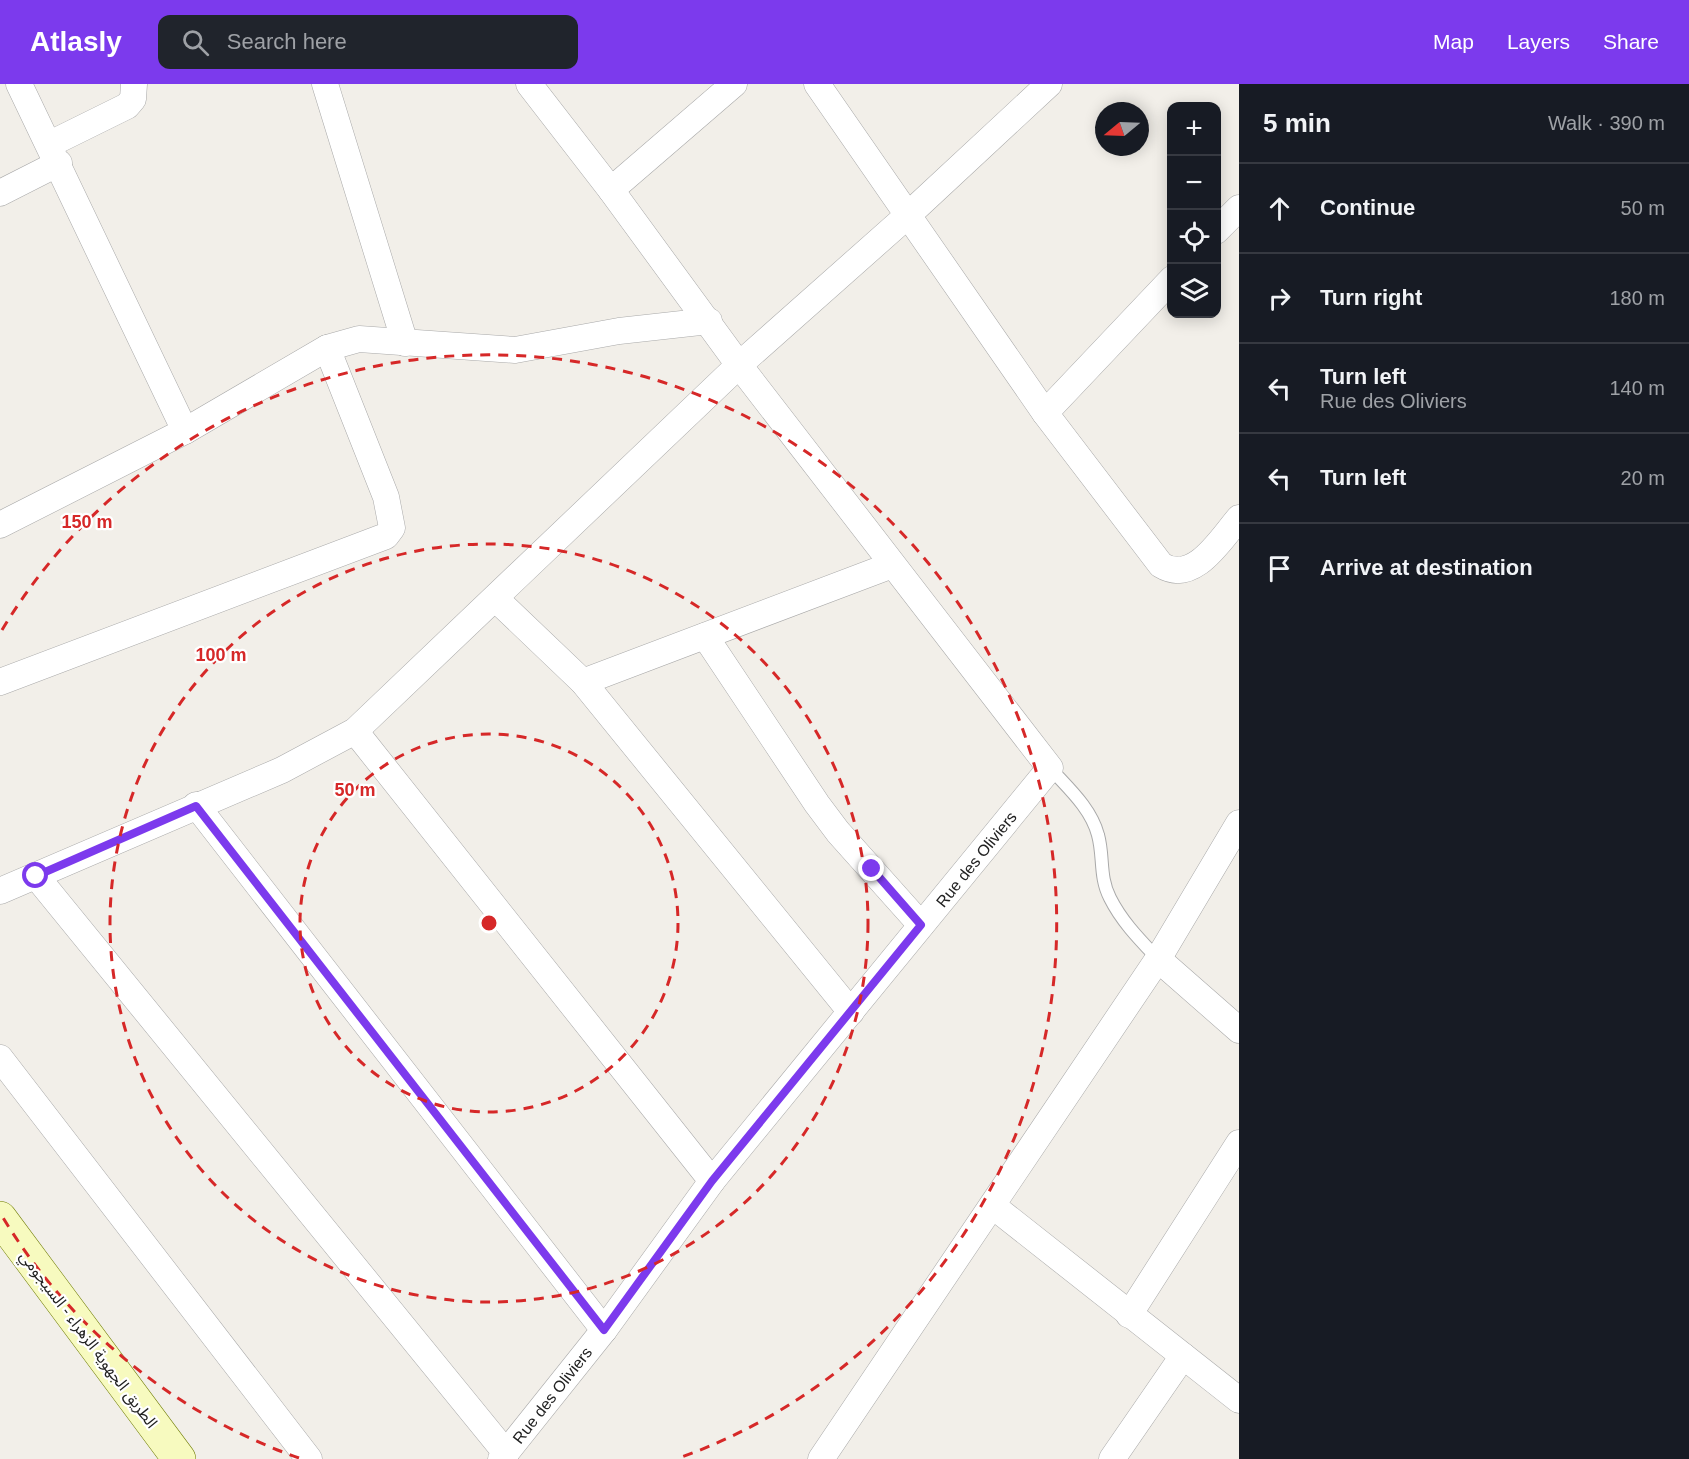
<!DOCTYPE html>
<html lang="en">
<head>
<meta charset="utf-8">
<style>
  :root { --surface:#171b24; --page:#20242c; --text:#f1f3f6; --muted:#9ea1a6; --line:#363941; --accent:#7c3aed }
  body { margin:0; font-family:Helvetica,"Noto Sans Arabic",sans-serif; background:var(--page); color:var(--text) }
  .controls { position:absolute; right:18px; top:18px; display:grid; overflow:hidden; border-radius:12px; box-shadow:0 3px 15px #0003 }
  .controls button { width:54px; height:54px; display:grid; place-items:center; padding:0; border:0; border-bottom:2px solid var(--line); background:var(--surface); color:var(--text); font:30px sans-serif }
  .compass { position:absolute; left:1095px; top:18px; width:54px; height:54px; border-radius:50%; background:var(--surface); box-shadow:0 3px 15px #0003; rotate:251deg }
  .stop { position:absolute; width:18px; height:18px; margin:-14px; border:4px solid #7c3aed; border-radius:50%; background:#fff }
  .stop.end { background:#7c3aed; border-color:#fff; box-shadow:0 2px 6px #0008 }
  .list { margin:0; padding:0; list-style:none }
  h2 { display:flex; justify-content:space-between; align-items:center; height:78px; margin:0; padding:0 24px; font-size:26px }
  h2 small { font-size:20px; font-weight:400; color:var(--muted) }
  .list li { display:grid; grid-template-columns:39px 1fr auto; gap:18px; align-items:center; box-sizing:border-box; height:90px; padding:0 24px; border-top:2px solid var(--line) }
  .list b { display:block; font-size:22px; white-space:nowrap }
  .list p { margin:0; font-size:20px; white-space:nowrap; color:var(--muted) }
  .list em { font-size:20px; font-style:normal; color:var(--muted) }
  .icon { flex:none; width:33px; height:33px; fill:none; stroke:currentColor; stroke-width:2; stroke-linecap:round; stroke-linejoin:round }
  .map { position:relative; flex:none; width:1239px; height:1375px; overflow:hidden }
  header { display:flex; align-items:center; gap:36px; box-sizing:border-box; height:84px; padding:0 30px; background:var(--accent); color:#fff }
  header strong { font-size:28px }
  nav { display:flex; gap:33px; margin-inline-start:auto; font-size:21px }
  .search { width:420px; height:54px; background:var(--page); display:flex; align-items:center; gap:15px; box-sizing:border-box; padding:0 21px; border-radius:12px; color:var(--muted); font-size:22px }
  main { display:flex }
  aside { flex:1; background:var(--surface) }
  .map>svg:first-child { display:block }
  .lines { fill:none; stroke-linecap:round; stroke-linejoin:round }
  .lane-casing { stroke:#a9a9a9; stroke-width:14 }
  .street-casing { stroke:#a9a9a9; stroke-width:27 }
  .secondary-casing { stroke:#707d05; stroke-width:34 }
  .lane { stroke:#fff; stroke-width:12 }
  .street { stroke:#fff; stroke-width:26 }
  .secondary { stroke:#f7fabf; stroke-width:33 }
  .route { stroke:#7c3aed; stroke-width:8 }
  .ring { fill:none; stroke:#d62828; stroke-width:3; stroke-dasharray:10 8 }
  .labels { text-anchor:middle; stroke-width:4.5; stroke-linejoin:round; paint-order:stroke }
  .street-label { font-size:16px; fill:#222; stroke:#fff }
  .centre { fill:#d62828; stroke:#fff; stroke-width:3 }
  .ring-label { font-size:18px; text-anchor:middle; font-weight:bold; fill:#d62828; stroke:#fff; stroke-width:4.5; stroke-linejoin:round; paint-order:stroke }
</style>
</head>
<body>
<header>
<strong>Atlasly</strong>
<div class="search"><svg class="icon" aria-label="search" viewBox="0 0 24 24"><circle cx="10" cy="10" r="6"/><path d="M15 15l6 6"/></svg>Search here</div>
<nav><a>Map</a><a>Layers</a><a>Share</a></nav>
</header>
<main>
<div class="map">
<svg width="1239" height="1375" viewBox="0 0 1239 1375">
  <rect width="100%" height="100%" fill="#f2efe9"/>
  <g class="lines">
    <defs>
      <path id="lane" d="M 1050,684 C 1068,704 1091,724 1098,751 C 1104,772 1099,793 1110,814 C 1122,838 1140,856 1158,875"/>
      <g id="street">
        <path d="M 19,0 L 185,347"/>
        <path d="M 325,0 L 405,259"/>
        <path d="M 817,0 L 1045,329 L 1161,481 C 1194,501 1220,456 1239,434"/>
        <path d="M 50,60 L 127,22 L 133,15 L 134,0"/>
        <path d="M 611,106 L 734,0"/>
        <path d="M 0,109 L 59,79"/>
        <path d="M 1216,147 L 1239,124"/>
        <path d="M 1045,329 L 1172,195"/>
        <path d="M 0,441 L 185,347 L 327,264 L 359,255 L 515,266 L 619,247 L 709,237"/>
        <path d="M 496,515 L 583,598 L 851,928"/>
        <path d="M 705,552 L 817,720 L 838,748 L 921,841"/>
        <path d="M 0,598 L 386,452 L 392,444 L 386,413 L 327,264"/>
        <path d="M 583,598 L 892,481"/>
        <path d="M 355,647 L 712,1097"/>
        <path d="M 196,721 L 604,1246"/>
        <path d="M 36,792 L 506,1369"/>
        <path d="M 0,807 L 282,686 L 355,647 L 739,281 L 907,132 L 1049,0"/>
        <path d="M 1158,875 L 1239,946"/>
        <path d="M 0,974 L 309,1375"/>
        <path d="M 993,1122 L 1239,1316"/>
        <path d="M 1129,1231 L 1239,1059"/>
        <path d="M 501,1375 L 604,1246 L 712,1097 L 1050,684 L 739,281 L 611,106 L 529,0"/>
        <path d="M 821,1375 L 1158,875 L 1239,739"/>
        <path d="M 1112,1375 L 1183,1272"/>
      </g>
      <path id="secondary" d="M 0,1134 L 179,1375"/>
    </defs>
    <use href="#lane" class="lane-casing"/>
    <use href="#street" class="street-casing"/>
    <use href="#secondary" class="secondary-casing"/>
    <use href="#lane" class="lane"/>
    <use href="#street" class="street"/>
    <use href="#secondary" class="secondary"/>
  </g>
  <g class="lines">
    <path class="route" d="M 36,792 L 196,722 L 604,1246 L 712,1097 L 921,841 L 872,785"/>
  </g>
  <g class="ring">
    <circle cx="489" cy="839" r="189"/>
    <circle cx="489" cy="839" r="379"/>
    <path d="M299 1374A568 568 0 0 1 2 1132M2 546A568 568 0 1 1 679 1374"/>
  </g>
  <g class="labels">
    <g class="street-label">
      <text transform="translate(976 775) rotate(-51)" y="6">Rue des Oliviers</text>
      <text transform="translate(89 1255) rotate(53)" y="6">الطريق الجهوية الزهراء - السيجومي</text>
      <text transform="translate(552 1311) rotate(-52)" y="6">Rue des Oliviers</text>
    </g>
  </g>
  <circle cx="489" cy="839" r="9" class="centre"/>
  <g class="ring-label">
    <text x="87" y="444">150 m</text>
    <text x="221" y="577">100 m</text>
    <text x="355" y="712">50 m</text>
  </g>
</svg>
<div class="controls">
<button>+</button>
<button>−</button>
<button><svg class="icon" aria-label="locate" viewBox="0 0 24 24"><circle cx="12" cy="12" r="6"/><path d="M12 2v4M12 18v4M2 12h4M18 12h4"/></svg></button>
<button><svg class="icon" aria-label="layers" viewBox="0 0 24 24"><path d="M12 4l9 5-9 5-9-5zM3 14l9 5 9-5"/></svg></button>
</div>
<svg class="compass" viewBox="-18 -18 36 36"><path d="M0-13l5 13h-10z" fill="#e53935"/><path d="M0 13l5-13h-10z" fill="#9ea1a6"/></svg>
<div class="stop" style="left:36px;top:792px"></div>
<div class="stop end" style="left:872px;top:785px"></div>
</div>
<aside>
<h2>5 min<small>Walk · 390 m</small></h2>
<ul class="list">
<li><svg class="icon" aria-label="ahead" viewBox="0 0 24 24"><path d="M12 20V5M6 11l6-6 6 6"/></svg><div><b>Continue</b></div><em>50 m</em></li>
<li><svg class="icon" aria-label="right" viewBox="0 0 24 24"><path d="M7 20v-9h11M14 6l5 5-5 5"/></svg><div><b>Turn right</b></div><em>180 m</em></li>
<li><svg class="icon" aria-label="left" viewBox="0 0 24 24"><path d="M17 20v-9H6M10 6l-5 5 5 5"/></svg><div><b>Turn left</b><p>Rue des Oliviers</p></div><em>140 m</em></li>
<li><svg class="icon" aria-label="left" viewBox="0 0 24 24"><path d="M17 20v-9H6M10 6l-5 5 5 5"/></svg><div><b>Turn left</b></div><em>20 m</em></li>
<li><svg class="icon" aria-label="arrive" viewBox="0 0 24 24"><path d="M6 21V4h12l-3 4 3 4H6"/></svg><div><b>Arrive at destination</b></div></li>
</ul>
</aside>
</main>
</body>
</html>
